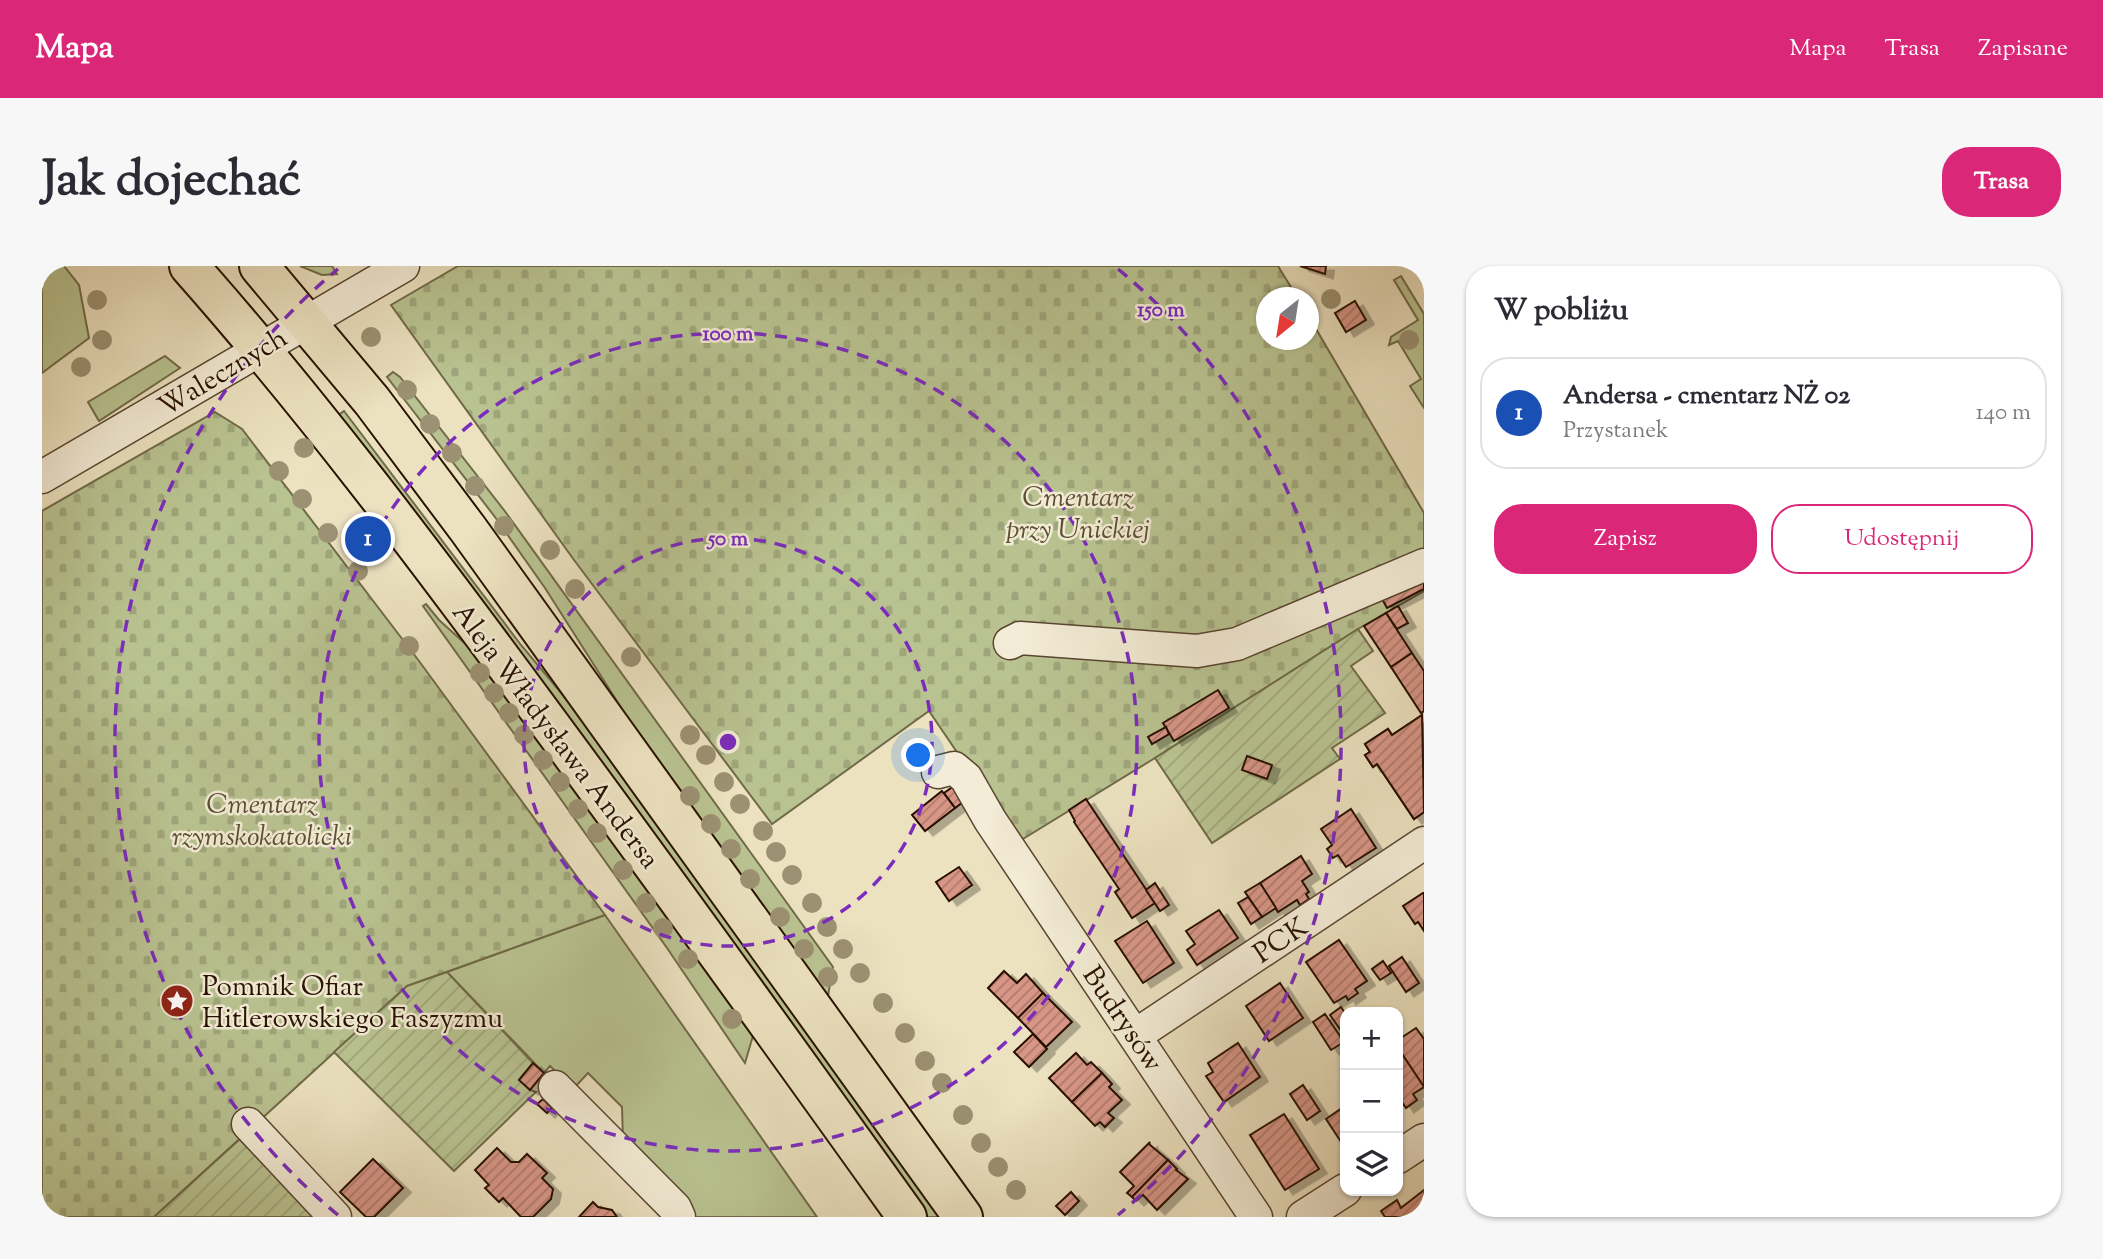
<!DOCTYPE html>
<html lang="pl">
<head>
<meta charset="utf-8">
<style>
  :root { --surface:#fff; --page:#f7f7f7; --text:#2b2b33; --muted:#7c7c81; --line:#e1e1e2; --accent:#db2777 }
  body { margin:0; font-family:"Sorts Mill Goudy",serif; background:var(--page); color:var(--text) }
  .controls { position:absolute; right:21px; bottom:21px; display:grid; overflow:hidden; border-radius:14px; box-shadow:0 2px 5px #0004 }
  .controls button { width:63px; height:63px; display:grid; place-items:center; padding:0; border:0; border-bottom:2px solid var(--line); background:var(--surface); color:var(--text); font:35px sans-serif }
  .compass { position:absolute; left:1214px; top:21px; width:63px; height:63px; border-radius:50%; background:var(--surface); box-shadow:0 2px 5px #0004; rotate:210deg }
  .you { position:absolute; left:877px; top:490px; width:24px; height:24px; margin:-18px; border:5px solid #fff; border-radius:50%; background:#1a73e8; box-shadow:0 0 0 10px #1a73e833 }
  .badge { display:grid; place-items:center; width:46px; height:46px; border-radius:50%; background:var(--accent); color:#fff; font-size:23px; font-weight:700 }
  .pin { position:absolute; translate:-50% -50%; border:4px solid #fff; box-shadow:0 2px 7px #0006 }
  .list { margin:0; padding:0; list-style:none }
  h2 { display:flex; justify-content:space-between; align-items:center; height:91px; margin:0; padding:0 28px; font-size:30px }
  h2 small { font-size:23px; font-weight:400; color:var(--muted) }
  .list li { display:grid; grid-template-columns:46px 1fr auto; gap:21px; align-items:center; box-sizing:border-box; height:112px; margin:0 14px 14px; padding:0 14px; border:2px solid var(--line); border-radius:28px }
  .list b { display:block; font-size:26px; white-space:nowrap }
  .list p { margin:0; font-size:23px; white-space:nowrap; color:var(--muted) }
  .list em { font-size:23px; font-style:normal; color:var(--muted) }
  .actions { display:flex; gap:14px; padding:21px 28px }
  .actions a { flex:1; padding:16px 0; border:2px solid var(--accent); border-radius:28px; text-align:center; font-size:24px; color:var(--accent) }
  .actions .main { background:var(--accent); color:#fff }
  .icon { flex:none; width:38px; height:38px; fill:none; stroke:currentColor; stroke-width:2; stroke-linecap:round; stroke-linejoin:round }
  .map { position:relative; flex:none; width:1382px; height:951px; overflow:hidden; border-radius:28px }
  header { display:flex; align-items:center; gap:42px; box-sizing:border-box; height:98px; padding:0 35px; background:var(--accent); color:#fff }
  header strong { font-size:33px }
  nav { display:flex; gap:38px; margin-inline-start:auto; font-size:24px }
  .intro { display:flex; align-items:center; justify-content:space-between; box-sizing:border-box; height:168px; padding:0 42px }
  h1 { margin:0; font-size:49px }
  .button { padding:18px 32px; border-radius:28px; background:var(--accent); color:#fff; font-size:24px; font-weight:700 }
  main { display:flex; gap:42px; padding:0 42px }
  aside { flex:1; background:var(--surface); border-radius:28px; box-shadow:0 2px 5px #0004 }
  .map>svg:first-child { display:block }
  .grass { fill:#b9c391; stroke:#706a48; stroke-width:2 }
  .cemetery { fill:url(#cemetery-stones); stroke:#706a48; stroke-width:2 }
  .garden { fill:url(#garden-furrows); stroke:#706a48; stroke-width:2 }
  .building { fill:url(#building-hatch); stroke:#281100; stroke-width:2; filter:url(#shadow) }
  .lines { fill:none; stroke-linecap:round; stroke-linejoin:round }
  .minor-casing { stroke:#594530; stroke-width:35 }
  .major-casing { stroke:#281100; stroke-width:42 }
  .minor { stroke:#f3ecd6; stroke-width:32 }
  .major { stroke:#ece2c0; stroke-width:38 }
  .tree { fill:#9c9172 }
  .ring { fill:none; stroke:#7b2cbf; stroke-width:3.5; stroke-dasharray:12 9 }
  .labels { text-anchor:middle; stroke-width:5; stroke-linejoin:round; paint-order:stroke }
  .street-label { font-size:28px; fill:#281100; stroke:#f3ecd6 }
  .park-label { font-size:28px; font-style:italic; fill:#5b4f33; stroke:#f3ecd6 }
  .poi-label { font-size:28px; fill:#281100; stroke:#f3ecd6; text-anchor:start }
  .centre { fill:#7b2cbf; stroke:#f3ecd6; stroke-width:3.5 }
  .ring-label { font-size:21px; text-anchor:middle; font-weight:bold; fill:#7b2cbf; stroke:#f3ecd6; stroke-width:5; stroke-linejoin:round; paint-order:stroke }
</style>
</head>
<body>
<header>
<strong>Mapa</strong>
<nav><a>Mapa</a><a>Trasa</a><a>Zapisane</a></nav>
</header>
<div class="intro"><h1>Jak dojechać</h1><a class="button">Trasa</a></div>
<main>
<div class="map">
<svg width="1382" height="951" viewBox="0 0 1382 951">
  <defs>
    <pattern id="cemetery-stones" width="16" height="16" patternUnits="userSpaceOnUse" patternTransform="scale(1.75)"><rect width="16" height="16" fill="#b9c391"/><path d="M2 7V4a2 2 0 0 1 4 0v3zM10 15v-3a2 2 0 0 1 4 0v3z" fill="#9fa67b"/></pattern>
    <pattern id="garden-furrows" width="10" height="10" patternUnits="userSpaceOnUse" patternTransform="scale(1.75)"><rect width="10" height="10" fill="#b9c391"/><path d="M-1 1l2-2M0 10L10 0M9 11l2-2" fill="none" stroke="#9fa67b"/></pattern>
    <pattern id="building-hatch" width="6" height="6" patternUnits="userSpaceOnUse" patternTransform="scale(1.75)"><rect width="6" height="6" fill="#d89687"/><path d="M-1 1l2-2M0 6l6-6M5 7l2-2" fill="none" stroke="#af796c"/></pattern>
    <filter id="shadow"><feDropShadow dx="8" dy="4.5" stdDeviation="0" flood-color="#0004"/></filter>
  </defs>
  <rect width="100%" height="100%" fill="#ece2c0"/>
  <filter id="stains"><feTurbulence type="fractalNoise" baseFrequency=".00286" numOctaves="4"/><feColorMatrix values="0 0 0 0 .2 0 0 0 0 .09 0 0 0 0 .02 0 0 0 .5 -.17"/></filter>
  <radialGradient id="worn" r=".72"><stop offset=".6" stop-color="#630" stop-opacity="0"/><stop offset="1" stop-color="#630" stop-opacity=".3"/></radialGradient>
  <g class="grass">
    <path d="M 0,0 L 22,0 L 37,19 L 47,72 L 0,107 Z"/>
    <path d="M 258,0 L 290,0 L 295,8 L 280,9 Z"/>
    <path d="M 1359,10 L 1382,48 L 1382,142 L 1368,120 L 1379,113 L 1356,75 L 1347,79 L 1349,71 L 1376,54 L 1352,14 Z"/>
    <path d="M 123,90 L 138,102 L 57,155 L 46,136 Z"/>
    <path d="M 351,106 L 358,111 L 462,244 L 791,701 L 786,730 L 594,465 L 503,322 L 453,251 L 345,111 Z"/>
    <path d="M 302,145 L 479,379 L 570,488 L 901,951 L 885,951 L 675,659 L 294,151 Z"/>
    <path d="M 384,338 L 397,354 L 428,382 L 713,763 L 703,797 L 625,682 L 381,340 Z"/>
    <path d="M 563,649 L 775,951 L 649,951 L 581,874 L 580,841 L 546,807 L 531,823 L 508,800 L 502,807 L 405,706 Z"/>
  </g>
  <g class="cemetery">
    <path d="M 416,0 L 1236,0 L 1255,31 L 1224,32 L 1224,74 L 1266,74 L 1267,51 L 1382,247 L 1382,325 L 1316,363 L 1113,492 L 976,576 L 887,445 L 730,558 L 532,294 L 349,39 Z"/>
    <path d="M 173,146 L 200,163 L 377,395 L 563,649 L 365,720 L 112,951 L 0,951 L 0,245 Z"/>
  </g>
  <g class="garden">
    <path d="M 1316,363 L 1331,385 L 1309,400 L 1343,447 L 1290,482 L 1298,493 L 1170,577 L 1113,492 Z"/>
    <path d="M 405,706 L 491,797 L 477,814 L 488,824 L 494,826 L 412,905 L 292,786 L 365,720 Z"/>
    <path d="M 198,873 L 273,951 L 112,951 Z"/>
  </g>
  <g class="building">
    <path d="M 1258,0 L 1284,0 L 1283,8 Z"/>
    <path d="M 1313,35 L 1324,54 L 1304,66 L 1293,47 Z"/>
    <path d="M 1382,310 L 1382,323 L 1345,342 L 1339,331 Z"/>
    <path d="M 1356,340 L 1366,357 L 1355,363 L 1344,347 Z"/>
    <path d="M 1344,347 L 1370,387 L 1349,401 L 1322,360 Z"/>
    <path d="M 1370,387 L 1382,405 L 1382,445 L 1379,447 L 1349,401 Z"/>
    <path d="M 1176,424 L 1187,442 L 1132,475 L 1121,457 Z"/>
    <path d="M 1380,449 L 1382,546 L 1372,553 L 1335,498 L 1331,501 L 1323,489 L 1328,486 L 1323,478 L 1346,463 L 1350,469 Z"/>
    <path d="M 1380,449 L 1382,546 L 1372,553 L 1335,498 L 1331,501 L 1323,489 L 1328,486 L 1323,478 L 1346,463 L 1350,469 Z"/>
    <path d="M 1124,461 L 1127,468 L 1110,478 L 1106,471 Z"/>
    <path d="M 1205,490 L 1230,499 L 1225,513 L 1200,504 Z"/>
    <path d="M 919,515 L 929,530 L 913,542 L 902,527 Z"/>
    <path d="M 900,525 L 913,542 L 883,565 L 870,549 Z"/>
    <path d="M 1044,533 L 1113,637 L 1090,652 L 1073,626 L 1077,623 L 1032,556 L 1033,555 L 1027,544 Z"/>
    <path d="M 1309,543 L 1334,582 L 1304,601 L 1296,589 L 1291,592 L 1285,583 L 1290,579 L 1279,563 Z"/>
    <path d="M 1259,590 L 1270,608 L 1260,615 L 1267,626 L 1264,628 L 1267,633 L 1258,639 L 1255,634 L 1236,646 L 1218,617 Z"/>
    <path d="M 917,601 L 930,619 L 907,635 L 894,616 Z"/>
    <path d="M 1113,617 L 1127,639 L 1118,645 L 1104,624 Z"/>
    <path d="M 1218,617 L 1234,642 L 1220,651 L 1203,626 Z"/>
    <path d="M 1381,627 L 1382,627 L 1382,665 L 1376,656 L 1373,658 L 1361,640 Z"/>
    <path d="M 1206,631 L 1220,651 L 1209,658 L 1196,637 Z"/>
    <path d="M 1177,644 L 1196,672 L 1155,699 L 1145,684 L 1153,678 L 1144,665 Z"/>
    <path d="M 1105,655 L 1132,697 L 1101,717 L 1073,675 Z"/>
    <path d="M 1297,674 L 1325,715 L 1313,723 L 1316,727 L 1306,734 L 1304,730 L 1292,737 L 1264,696 Z"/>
    <path d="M 1360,691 L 1377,717 L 1364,726 L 1347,700 Z"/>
    <path d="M 1341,695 L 1349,707 L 1338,714 L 1330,703 Z"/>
    <path d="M 962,705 L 975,717 L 984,708 L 1001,727 L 976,752 L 946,722 Z"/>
    <path d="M 1238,717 L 1261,752 L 1227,775 L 1204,740 Z"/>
    <path d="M 1001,727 L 1030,756 L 1004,781 L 976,752 Z"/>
    <path d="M 1299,741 L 1303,747 L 1303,764 L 1300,766 L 1288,749 Z"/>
    <path d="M 1283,748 L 1302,776 L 1289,784 L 1271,756 Z"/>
    <path d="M 1374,762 L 1382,773 L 1382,821 L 1356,782 L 1356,774 Z"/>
    <path d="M 991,768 L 1005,783 L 987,801 L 972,786 Z"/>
    <path d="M 1196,777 L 1218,811 L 1182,836 L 1164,810 L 1171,806 L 1166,797 Z"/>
    <path d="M 1356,782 L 1382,821 L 1371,828 L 1375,834 L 1364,842 L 1356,830 Z"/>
    <path d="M 1034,787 L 1045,799 L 1049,796 L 1060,807 L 1030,836 L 1007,812 Z"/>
    <path d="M 491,797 L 502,807 L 488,824 L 477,814 Z"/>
    <path d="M 1060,807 L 1070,818 L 1067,821 L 1080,834 L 1066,847 L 1072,852 L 1063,861 L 1058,856 L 1053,860 L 1030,836 Z"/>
    <path d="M 1261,819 L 1278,845 L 1265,854 L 1248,828 Z"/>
    <path d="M 501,833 L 510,842 L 505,847 L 495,838 Z"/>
    <path d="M 1303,840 L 1303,882 L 1284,853 Z"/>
    <path d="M 1242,848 L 1277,903 L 1243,924 L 1208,869 Z"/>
    <path d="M 1108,876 L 1107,878 L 1126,894 L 1090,931 L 1085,927 L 1092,920 L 1078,906 Z"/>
    <path d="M 455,882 L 469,896 L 477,896 L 485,888 L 505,907 L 500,912 L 511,923 L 509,933 L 491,951 L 479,951 L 461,932 L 457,936 L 443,922 L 447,919 L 433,904 Z"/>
    <path d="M 331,893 L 361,922 L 332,951 L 324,951 L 298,926 Z"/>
    <path d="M 1126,894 L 1135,903 L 1134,904 L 1146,913 L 1115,944 L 1101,929 L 1094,935 L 1090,931 Z"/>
    <path d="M 1382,924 L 1382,951 L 1343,951 L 1339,945 L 1355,934 L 1359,942 Z"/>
    <path d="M 1029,926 L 1037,935 L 1023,949 L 1014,940 Z"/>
    <path d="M 551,936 L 556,941 L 570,944 L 575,951 L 537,951 Z"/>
  </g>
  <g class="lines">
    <defs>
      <g id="minor">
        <path d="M 0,211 L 361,0"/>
        <path d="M 968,377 L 978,372 L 1155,385 L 1195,378 L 1382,299"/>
        <path d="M 896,506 L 912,502 L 924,512 L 948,554 L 1214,951"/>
        <path d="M 1094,769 L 1382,577"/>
        <path d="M 513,821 L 633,942 L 637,951"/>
        <path d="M 206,858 L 293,951"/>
        <path d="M 1356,891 L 1382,874"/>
        <path d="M 1261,951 L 1303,924"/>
      </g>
      <g id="major">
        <path d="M 147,0 C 270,139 382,288 492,437 C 618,607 742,779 865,951"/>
        <path d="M 217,0 L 330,135 L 426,263 L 921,951"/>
      </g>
    </defs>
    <use href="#minor" class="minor-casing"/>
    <use href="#major" class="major-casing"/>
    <use href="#minor" class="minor"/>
    <use href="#major" class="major"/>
  </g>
  <g class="tree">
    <circle cx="1289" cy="33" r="10"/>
    <circle cx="55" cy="34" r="10"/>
    <circle cx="329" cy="71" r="10"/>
    <circle cx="60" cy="74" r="10"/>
    <circle cx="1367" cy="74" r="10"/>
    <circle cx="39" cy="101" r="10"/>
    <circle cx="365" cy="124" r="10"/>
    <circle cx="388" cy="158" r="10"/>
    <circle cx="262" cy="182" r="10"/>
    <circle cx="410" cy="187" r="10"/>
    <circle cx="237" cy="205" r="10"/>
    <circle cx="433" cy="220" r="10"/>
    <circle cx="260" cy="233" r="10"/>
    <circle cx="462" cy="260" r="10"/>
    <circle cx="286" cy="267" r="10"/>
    <circle cx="508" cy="284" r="10"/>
    <circle cx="316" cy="305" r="10"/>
    <circle cx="533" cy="323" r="10"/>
    <circle cx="367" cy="380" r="10"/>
    <circle cx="589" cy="391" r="10"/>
    <circle cx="438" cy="407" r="10"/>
    <circle cx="452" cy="427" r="10"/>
    <circle cx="467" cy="447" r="10"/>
    <circle cx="482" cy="469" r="10"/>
    <circle cx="648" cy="469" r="10"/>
    <circle cx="664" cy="489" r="10"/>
    <circle cx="501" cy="494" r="10"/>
    <circle cx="518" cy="516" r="10"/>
    <circle cx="682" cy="516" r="10"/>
    <circle cx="648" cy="530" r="10"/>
    <circle cx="698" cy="538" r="10"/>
    <circle cx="536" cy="543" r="10"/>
    <circle cx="669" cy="558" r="10"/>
    <circle cx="721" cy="565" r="10"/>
    <circle cx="555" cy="567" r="10"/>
    <circle cx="689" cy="583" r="10"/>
    <circle cx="734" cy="586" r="10"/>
    <circle cx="581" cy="604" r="10"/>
    <circle cx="750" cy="609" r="10"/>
    <circle cx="708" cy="613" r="10"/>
    <circle cx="604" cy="637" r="10"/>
    <circle cx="770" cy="637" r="10"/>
    <circle cx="738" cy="651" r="10"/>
    <circle cx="785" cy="661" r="10"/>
    <circle cx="621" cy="662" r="10"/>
    <circle cx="762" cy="683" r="10"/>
    <circle cx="801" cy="683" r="10"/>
    <circle cx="646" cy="693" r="10"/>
    <circle cx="818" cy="707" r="10"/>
    <circle cx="786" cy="711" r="10"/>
    <circle cx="841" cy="737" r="10"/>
    <circle cx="690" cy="753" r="10"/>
    <circle cx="863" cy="767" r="10"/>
    <circle cx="883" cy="795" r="10"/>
    <circle cx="900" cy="817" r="10"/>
    <circle cx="921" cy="849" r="10"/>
    <circle cx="939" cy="877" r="10"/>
    <circle cx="956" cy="901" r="10"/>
    <circle cx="974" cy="924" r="10"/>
  </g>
  <g class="ring">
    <circle cx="686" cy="476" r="204"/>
    <circle cx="686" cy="476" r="409"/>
    <path d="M296 949A613 613 0 0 1 296 3M1076 3A613 613 0 0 1 1076 949"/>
  </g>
  <defs>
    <symbol id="sight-disc" viewBox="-11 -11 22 22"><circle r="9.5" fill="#8f2418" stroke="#f3ecd6"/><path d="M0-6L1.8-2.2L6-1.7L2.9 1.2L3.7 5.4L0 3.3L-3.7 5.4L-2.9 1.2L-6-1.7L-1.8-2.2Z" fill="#fff"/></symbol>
  </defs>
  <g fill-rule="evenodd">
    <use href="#sight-disc" x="116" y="716" width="38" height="38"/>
  </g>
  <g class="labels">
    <g class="street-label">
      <text transform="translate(180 105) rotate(-31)" y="10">Walecznych</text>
      <text transform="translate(515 469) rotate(53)" y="10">Aleja Władysława Andersa</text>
      <text transform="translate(1238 673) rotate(-34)" y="10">PCK</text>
      <text transform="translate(1082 752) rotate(56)" y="10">Budrysów</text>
    </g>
    <g class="park-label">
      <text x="1036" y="240">Cmentarz<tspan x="1036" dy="32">przy Unickiej</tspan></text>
      <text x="220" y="547">Cmentarz<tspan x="220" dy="32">rzymskokatolicki</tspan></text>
    </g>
    <g class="poi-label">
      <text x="160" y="729">Pomnik Ofiar<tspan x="160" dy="32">Hitlerowskiego Faszyzmu</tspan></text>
    </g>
  </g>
  <circle cx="686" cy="476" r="10" class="centre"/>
  <g class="ring-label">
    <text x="1119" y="50">150 m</text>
    <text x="686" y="74">100 m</text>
    <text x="686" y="279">50 m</text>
  </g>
  <rect width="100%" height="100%" filter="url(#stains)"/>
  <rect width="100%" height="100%" fill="url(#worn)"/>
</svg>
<div class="controls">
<button>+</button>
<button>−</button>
<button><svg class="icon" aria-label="layers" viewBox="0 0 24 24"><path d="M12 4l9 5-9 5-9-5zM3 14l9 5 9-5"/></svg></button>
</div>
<svg class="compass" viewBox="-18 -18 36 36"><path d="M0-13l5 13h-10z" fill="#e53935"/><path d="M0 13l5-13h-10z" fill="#7c7c81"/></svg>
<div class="you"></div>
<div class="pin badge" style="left:326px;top:273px;background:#1a4fb4">1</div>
</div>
<aside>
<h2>W pobliżu<small></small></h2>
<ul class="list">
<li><span class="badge" style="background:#1a4fb4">1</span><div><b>Andersa - cmentarz NŻ 02</b><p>Przystanek</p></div><em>140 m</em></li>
</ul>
<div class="actions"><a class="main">Zapisz</a><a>Udostępnij</a></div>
</aside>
</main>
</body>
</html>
